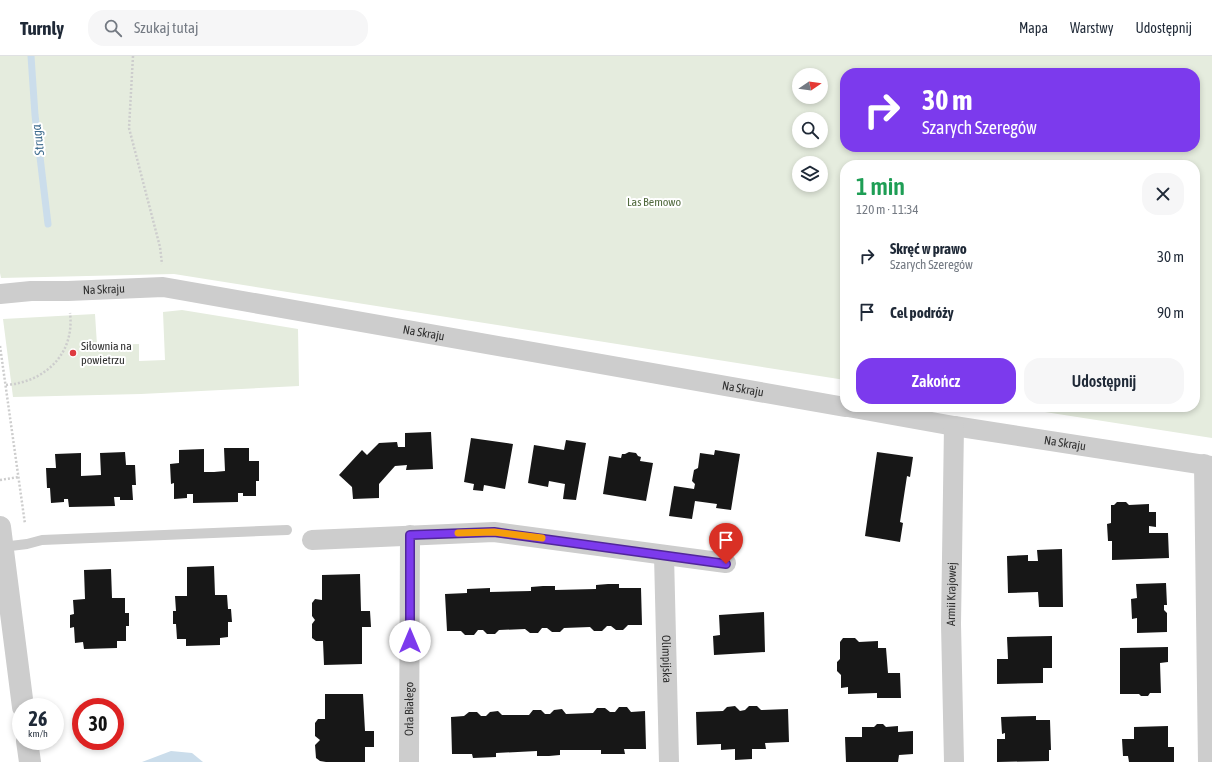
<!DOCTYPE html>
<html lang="pl">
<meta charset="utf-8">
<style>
:root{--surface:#fff;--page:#f6f6f7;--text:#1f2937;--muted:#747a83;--line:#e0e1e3;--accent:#7c3aed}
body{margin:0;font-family:"Asap Condensed",sans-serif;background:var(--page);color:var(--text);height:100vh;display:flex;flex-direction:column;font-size:15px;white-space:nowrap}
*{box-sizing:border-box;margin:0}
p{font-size:13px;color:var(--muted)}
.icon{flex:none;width:22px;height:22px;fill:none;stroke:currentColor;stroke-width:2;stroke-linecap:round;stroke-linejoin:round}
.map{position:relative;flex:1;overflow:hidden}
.drawer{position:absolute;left:840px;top:104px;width:360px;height:252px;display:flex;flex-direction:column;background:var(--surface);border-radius:16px;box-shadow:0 2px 6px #0003}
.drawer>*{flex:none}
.hud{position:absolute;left:840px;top:12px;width:360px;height:84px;border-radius:16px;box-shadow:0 2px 6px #0003;background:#7c3aed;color:#fff;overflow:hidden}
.needle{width:26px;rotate:77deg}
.tools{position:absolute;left:792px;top:12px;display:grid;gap:8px}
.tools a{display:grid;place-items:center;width:36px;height:36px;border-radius:50%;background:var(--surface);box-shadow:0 2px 6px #0003;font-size:20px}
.speed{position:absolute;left:12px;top:642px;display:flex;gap:8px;font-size:20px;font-weight:700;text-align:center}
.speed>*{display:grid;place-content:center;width:52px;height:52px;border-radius:50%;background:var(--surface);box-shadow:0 2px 6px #0003;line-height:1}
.speed small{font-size:10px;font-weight:400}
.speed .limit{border:6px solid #d22;background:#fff;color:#111}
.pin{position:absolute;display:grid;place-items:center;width:34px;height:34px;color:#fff;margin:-41px -17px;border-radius:50% 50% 50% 0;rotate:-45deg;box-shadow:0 0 4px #0007}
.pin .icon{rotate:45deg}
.me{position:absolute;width:44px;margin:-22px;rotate:0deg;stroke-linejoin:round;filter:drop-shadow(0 0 3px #0008)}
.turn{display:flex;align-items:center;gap:14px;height:84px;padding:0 16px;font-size:18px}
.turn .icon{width:52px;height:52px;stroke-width:2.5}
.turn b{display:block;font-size:28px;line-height:34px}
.round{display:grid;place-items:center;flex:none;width:42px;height:42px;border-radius:16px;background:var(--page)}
.summary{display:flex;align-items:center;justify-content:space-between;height:68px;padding:0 16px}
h1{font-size:24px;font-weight:600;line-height:30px;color:#1e9e55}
.action{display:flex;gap:8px;margin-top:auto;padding:8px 16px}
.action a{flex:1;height:46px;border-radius:16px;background:var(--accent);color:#fff;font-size:16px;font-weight:600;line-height:46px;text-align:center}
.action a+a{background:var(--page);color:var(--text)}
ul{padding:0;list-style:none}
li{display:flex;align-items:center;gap:12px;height:56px;padding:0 16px}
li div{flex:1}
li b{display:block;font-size:15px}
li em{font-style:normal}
header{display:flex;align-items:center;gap:24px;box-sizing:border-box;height:56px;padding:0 20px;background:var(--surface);border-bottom:1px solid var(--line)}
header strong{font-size:19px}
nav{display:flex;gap:22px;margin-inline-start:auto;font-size:14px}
.search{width:280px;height:36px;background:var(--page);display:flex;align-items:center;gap:10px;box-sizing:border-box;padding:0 14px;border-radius:16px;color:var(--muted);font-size:15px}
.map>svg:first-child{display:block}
.green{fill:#e5ecde;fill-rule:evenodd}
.water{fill:#cbddeb}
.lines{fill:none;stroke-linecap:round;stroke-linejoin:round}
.stream{stroke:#cbddeb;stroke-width:7}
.building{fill:#171717}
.path{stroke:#cdcdcd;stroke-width:2.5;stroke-dasharray:2 2;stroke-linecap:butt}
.service{stroke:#cdcdcd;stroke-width:10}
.minor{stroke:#cdcdcd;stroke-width:20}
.tertiary{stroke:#cdcdcd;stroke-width:22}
.route-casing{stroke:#51269a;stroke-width:10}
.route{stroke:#7c3aed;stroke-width:7}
.slow{stroke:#f59e0b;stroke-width:7}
.poi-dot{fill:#de3a3f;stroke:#fff;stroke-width:1.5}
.labels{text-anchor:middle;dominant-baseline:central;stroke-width:4;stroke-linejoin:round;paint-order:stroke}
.park-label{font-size:12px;fill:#516a3e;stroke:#fff}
.street-label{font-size:12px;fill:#303030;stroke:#fff}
.poi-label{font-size:12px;fill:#303030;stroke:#fff;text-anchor:start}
.water-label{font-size:13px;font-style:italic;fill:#406d8f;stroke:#fff}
</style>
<header>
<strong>Turnly</strong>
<div class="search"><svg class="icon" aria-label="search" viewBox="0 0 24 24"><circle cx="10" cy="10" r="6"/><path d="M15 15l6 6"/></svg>Szukaj tutaj</div>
<nav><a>Mapa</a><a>Warstwy</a><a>Udostępnij</a></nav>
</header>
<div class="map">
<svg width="1212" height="706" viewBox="0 0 1212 706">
<rect width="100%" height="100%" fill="#fff"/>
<g class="green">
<path d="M 0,0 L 1212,0 L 1212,382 L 1013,351 L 1195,351 L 1195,109 L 845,109 L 845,324 L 174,218 L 1,222 L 0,217 ZM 845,17 L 1195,17 L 1195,91 L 845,91 ZM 799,19 L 821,19 L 821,41 L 799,41 ZM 799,63 L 821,63 L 821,85 L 799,85 ZM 799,107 L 821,107 L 821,129 L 799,129 Z"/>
<polygon points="182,254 298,273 299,330 141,338 13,341 3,263 95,258 97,289 139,288 139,305 165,304 163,256"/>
</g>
<polygon class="water" points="171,695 192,697 203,706 142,706"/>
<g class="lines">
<polyline class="stream" points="31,0 35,59 48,168"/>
</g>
<g class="building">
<polygon points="431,376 433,413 406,414 407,409 395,410 379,428 379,442 353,443 352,431 339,419 362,394 367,399 379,387 397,386 398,391 405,391 405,377"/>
<polygon points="471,382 513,388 505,433 484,429 483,435 473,434 474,428 464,426"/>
<polygon points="566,384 586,387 576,444 563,443 565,428 549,425 548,431 528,427 534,389 564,394"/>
<polygon points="224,392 249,392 249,405 259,405 259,425 256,425 256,440 243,440 243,437 238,437 238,446 193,447 193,438 187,438 187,442 174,443 174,427 171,428 170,408 179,407 179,394 204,393 204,416 214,416 225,415"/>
<polygon points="715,394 740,398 731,454 716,452 717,448 695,445 692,463 669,460 674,430 694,433 695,428 692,425 694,414 698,412 700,397 714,399"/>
<polygon points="125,396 126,409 135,409 136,429 132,429 133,444 120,444 120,441 114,441 115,450 69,451 68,443 64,443 64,446 51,447 50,432 47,432 46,412 56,412 55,398 81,397 81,420 101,419 100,397"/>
<polygon points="629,396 636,397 638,400 641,401 640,405 653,407 646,445 603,438 609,400 621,402 622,398 625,398"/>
<polygon points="877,396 913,401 910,421 907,420 900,466 903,467 900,486 865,480"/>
<polygon points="1117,446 1126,446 1129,449 1149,448 1149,456 1156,456 1156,471 1149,470 1149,477 1168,477 1169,502 1112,504 1112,485 1108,485 1107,468 1111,467 1111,449 1114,449"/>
<polygon points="1062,493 1063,551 1039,551 1038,536 1008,537 1007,500 1028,499 1028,505 1038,505 1037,494"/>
<polygon points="214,510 215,539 227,539 228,553 231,553 232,566 228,566 228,581 220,582 220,589 186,590 186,583 177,583 176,568 173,568 173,555 176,555 175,540 187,540 187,511"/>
<polygon points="111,513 112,542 125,542 125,557 129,557 129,570 126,570 126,585 117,585 117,592 84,593 83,586 75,587 74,571 70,572 70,559 74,558 73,544 85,543 84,514"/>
<polygon points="360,518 361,555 370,555 371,571 362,571 362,608 324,609 323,585 316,585 312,582 312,568 315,564 312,560 312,547 315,543 322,544 322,519"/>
<polygon points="1166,527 1167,549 1164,549 1164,554 1167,557 1167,576 1137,577 1137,562 1132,563 1131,543 1137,542 1136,528"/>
<polygon points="608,528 619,528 619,532 641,532 642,569 628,569 623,574 616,574 611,570 607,570 602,575 594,575 590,571 564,572 560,576 552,576 547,572 542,572 538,577 530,577 525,573 499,574 495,578 487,578 483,574 478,574 474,579 465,579 461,575 447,575 445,538 467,537 467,533 490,532 490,536 531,535 531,531 543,530 555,530 555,534 596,533 596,529"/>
<polygon points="764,556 765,596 714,599 713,580 720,579 719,559"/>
<polygon points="1052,580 1052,612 1043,612 1043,627 997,628 997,603 1008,603 1007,581"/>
<polygon points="843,582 855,582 859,586 878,585 878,592 886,592 888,617 900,617 901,642 877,642 877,637 848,638 848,631 841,632 841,619 837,615 837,606 840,603 840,586"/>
<polygon points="1168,591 1168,606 1160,607 1161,637 1150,637 1148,640 1141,640 1139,638 1120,638 1120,592"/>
<polygon points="325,638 363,638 365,675 374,675 374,691 365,691 365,706 326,706 320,705 316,702 315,689 320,684 315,680 315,667 318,663 325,663"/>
<polygon points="735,650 740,655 745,654 749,650 757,650 761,654 788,653 789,686 765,687 766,693 752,693 752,703 735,704 735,693 721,694 721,688 697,689 696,656 723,655 727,651"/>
<polygon points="619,651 627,651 631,656 645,655 646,693 624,693 625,698 601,698 601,694 560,694 560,699 549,700 537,700 537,695 496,697 496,701 473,702 472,698 452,698 451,661 464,660 469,656 477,656 481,660 486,660 490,656 498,655 502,659 529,659 533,654 541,654 545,658 550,658 554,654 562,653 566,658 593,657 597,652 605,652 610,656 615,656"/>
<polygon points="1036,660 1036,664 1050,664 1051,694 1049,694 1049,705 997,706 997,683 1005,683 1005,677 1002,678 1001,661"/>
<polygon points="877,668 883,668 886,671 898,670 898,676 913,675 913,698 899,699 898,706 846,706 845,681 862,681 862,671 874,671"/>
<polygon points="1168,670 1168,691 1174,691 1174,706 1129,706 1128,700 1123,700 1122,683 1134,683 1134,671"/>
</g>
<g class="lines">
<g class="path">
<polyline points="133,0 129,72 160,191 162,208"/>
<polyline points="0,290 25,468"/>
<path d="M 6,329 C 45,326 75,298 70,257"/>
<polyline points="0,424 19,421"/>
</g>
<polyline class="service" points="2,491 27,488 42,484 287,474"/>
<g class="minor">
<path id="s1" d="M 0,238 L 31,235 L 68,235 L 163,231 L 845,351"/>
<path id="s2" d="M 848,351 L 954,370 L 1212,410"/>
<polyline points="1204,408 1208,706"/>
<polyline points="312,484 494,476 726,507"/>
<path id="s3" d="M 664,499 L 669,706"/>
<path id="s4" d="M 409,706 L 410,479"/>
<path id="s5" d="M 954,706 L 951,568 L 954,370"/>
</g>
<g class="tertiary">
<polyline points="0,471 23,651"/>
<polyline points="27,685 30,706"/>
</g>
</g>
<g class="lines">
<defs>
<polyline id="route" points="410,585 410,479 494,476 726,508"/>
</defs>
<use href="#route" class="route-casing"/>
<use href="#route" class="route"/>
<polyline class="slow" points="458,477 494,476 542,482"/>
</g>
<circle class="poi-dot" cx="73" cy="297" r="4"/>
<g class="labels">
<g class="park-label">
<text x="654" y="146">Las Bemowo</text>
</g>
<g class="street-label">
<text stroke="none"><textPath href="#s1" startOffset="104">Na Skraju</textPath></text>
<text stroke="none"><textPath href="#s1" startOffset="428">Na Skraju</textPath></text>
<text stroke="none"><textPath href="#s1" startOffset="752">Na Skraju</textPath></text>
<text stroke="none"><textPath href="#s2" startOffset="220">Na Skraju</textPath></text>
<text stroke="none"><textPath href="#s5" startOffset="168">Armii Krajowej</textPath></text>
<text stroke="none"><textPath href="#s3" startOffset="104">Olimpijska</textPath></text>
<text stroke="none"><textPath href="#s4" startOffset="53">Orła Białego</textPath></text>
</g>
<g class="poi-label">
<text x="81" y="290">Siłownia na<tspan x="81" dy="14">powietrzu</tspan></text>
</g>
<g class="water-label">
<text transform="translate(38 84) rotate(-97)">Struga</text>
</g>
</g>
</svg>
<div class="tools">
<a><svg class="needle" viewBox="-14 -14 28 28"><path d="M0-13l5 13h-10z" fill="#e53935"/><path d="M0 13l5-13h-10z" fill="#747a83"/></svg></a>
<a><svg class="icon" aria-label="search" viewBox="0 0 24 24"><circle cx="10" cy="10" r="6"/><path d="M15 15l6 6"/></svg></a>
<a><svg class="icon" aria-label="layers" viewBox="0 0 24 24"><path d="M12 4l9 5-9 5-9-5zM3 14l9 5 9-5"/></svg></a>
</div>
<div class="speed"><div>26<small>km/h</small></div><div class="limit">30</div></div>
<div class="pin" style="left:726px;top:508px;background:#d93025"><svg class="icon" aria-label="arrive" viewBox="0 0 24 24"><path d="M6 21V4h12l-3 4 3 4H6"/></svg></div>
<svg class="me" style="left:410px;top:585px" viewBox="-20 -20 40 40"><circle r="19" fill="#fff"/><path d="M0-13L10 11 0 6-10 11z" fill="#7c3aed"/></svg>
<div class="hud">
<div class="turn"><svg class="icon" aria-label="right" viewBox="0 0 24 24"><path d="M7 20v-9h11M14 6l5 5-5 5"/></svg><div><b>30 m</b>Szarych Szeregów</div></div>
</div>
<section class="drawer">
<div class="summary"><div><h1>1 min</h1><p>120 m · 11:34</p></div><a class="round"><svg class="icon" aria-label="close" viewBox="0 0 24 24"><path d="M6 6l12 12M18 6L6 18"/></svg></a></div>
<ul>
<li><svg class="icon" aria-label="right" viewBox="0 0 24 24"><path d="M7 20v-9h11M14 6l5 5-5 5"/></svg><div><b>Skręć w prawo</b><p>Szarych Szeregów</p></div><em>30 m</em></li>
<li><svg class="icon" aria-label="arrive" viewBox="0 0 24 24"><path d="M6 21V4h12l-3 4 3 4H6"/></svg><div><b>Cel podróży</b></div><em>90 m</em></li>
</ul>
<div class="action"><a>Zakończ</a><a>Udostępnij</a></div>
</section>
</div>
